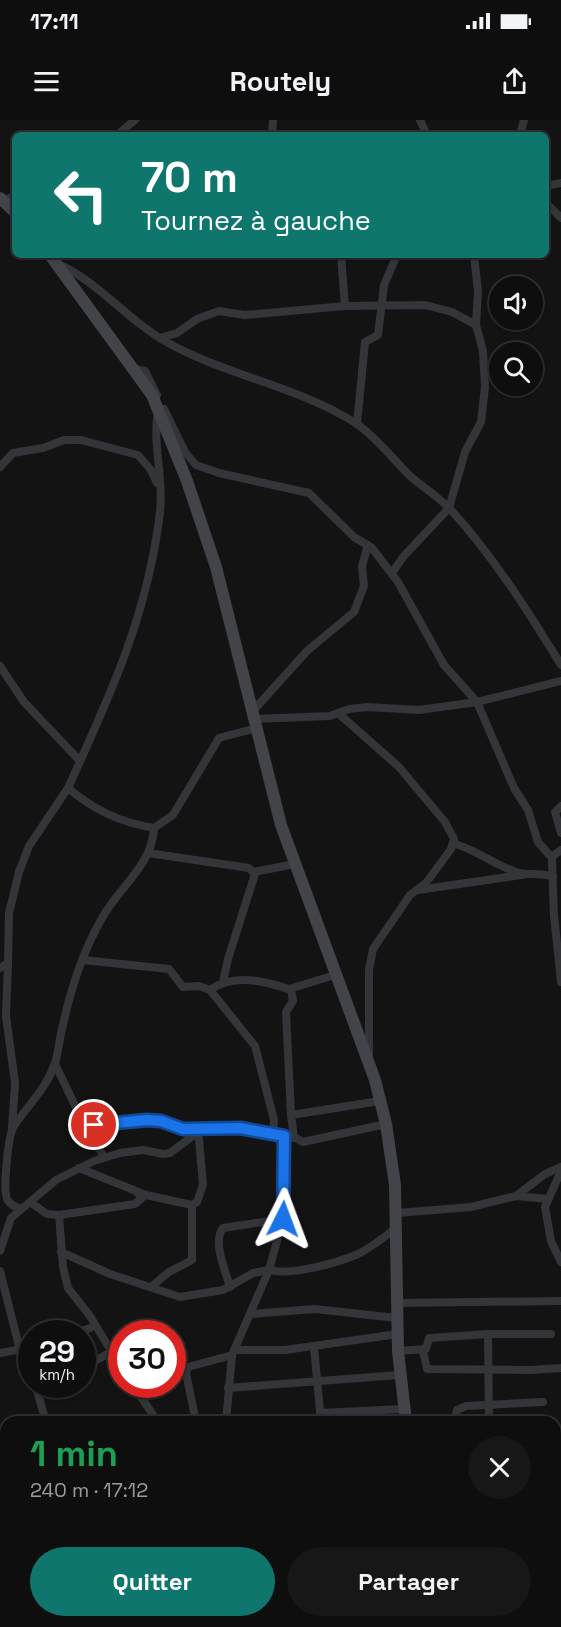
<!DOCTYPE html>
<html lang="fr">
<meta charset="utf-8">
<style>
:root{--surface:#0e0e0f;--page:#171718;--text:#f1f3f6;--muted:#9b9c9e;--line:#2e2e2f;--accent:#0f766e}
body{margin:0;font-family:"Space Grotesk",sans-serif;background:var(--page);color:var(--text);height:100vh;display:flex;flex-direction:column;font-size:22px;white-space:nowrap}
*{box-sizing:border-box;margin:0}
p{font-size:20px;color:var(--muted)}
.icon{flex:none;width:33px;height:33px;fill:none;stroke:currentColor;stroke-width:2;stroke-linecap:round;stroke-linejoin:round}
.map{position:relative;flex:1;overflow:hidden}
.side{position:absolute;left:0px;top:1296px;width:561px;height:212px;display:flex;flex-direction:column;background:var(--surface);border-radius:18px 18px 0 0;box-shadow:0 2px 4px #0004,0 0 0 2px var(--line)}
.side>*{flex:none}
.top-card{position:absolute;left:12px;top:12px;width:537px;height:126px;border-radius:9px;box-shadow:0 2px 4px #0004,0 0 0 2px var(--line);background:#0f766e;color:#fff;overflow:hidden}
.fabs{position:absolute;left:489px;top:156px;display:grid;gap:12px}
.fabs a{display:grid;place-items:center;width:54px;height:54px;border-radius:50%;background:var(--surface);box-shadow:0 2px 4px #0004,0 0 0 2px var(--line);font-size:30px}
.speed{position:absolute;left:18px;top:1200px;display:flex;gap:12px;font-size:30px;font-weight:700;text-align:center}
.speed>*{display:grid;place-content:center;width:78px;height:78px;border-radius:50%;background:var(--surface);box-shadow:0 2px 4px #0004,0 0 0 2px var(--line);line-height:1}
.speed small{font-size:15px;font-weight:400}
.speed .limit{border:9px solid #d22;background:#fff;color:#111}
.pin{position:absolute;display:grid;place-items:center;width:51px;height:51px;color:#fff;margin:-26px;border:3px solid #fff;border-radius:50%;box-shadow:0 2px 6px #0007}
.me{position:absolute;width:66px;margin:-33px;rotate:3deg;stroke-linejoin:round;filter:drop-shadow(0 0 4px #0008)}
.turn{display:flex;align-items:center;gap:21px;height:126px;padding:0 30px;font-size:27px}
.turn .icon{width:78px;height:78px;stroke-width:2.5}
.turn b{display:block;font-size:42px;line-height:51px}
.round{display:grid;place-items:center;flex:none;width:63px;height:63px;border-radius:32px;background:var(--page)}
.head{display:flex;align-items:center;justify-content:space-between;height:102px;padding:0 30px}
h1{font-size:36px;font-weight:600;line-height:45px;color:#1e9e55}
.button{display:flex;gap:12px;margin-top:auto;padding:12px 30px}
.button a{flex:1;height:69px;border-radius:36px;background:var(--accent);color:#fff;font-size:24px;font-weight:600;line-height:69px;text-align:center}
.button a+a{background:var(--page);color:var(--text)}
.status{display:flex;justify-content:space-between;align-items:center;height:42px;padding:0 30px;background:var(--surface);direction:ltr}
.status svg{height:16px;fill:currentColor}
header{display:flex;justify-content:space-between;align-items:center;height:78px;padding:0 30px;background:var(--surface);font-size:27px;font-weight:600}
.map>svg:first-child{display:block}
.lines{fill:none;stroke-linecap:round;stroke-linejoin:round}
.street{stroke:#343539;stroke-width:8}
.secondary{stroke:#434449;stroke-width:12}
.route-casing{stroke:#114b97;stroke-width:15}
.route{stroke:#1a73e8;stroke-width:10}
</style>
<div class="status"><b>17:11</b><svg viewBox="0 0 49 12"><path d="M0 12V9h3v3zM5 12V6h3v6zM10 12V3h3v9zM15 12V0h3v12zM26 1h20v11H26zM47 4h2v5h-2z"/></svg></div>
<header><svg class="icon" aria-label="menu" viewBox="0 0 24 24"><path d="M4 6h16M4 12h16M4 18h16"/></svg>Routely<svg class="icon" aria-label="share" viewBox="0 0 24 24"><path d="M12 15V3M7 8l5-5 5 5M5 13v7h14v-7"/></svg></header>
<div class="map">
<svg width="561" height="1507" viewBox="0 0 561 1507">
<rect width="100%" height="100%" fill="#131314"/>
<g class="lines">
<g class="street">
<polyline points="420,0 427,15"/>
<polyline points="117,15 135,0"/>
<polyline points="272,15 273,0"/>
<polyline points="520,15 524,0"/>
<polyline points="546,66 561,63"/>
<polyline points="4,81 15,75"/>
<polyline points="546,83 561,98"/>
<path d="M 56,143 C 100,162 127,201 170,224 C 229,256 300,267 357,304 C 377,318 392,338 409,355 C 422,367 438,376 451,390 C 493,436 528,491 561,545"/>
<polyline points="345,186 425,185 452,192 476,205"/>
<polyline points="160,218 177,213 197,199 219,191 245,195 345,186 341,135"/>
<polyline points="134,248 145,251 157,275"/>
<polyline points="164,289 185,332 196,345 219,353 309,373 354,417 372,428 398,462 444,545 477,582 561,561"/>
<polyline points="357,304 365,222 378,215 384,165 397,135"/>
<polyline points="0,347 13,333 43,328 64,320 81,320 138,335 151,350 157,363"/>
<polyline points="392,453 403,437 449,388 465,332 481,302 485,267 483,231 476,205 478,171 474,135"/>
<polyline points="0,546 24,582 80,641"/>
<polyline points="252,592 307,531 354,492 364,466 362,446 368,425"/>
<polyline points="338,593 399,647 445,702 454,719 451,729 426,763 410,775 373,829 369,850 369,934"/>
<polyline points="253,599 330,596 349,589 367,587 419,590 477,582 514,668 528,690 538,722 552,738"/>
<polyline points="561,686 555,692 561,713"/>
<polyline points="154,708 173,695 219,618 256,608"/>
<path d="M 455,724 C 477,730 494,745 516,752 C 528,756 540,752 553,757"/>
<polyline points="561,730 553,736 552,741 554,795 561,862"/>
<polyline points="148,733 249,748 255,754 228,839 223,862"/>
<polyline points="253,752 295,744"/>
<polyline points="418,770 528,754"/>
<polyline points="83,840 169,849 183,867 199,866 210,870 255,926 274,1000 273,1013"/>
<polyline points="8,843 9,793 19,752 29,726 68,668"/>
<polyline points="0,848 8,843 6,896 15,963 12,1008"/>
<polyline points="289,869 335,855"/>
<path d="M 210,870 C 234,853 266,861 291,870 L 293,881 L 286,892 L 291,995"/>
<polyline points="55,944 81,998 94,1005 147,1000 161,1001 183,1009 240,1008 277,1014"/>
<polyline points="83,1001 104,1037"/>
<polyline points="294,1018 291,995 380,981"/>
<polyline points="79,1048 146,1075 192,1085 197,1082 203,1065 198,1008"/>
<polyline points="561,1051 545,1087 551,1121 561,1142"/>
<polyline points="516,1076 545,1054 561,1047"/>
<polyline points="30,1082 47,1094 59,1095 135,1084 142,1078 137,1072"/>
<path d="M 21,1089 C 15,1087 10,1085 7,1079 C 3,1069 8,1015 14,1006 C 28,985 45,970 54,946 C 59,933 59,918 63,905 C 71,868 83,831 102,798 C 119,767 152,746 154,708 C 119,702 94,690 68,668 C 110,576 148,494 160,392 C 164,358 152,325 158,291"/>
<polyline points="397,1093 471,1087 516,1076 548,1079"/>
<polyline points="59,1095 63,1147 68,1168 90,1196 122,1249"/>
<polyline points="0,1131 11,1098 56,1060 94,1041 120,1033 143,1030 163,1034 170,1033 198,1012"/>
<polyline points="61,1132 110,1154 180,1177 223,1170 253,1153 269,1150 283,1099 284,1016 292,1016 303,1022 386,1004"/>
<polyline points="0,1151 20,1230"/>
<polyline points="151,1167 169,1152 192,1140 192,1085"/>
<path d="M 230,1167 C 226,1152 212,1122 223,1108 L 283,1099"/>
<polyline points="397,1183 561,1181"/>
<polyline points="250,1194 315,1189 397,1198"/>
<polyline points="73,1214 96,1206"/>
<polyline points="488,1214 489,1302"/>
<polyline points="314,1227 321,1302"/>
<polyline points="29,1228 32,1242"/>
<polyline points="234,1230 285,1230 398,1214"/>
<polyline points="398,1231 426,1229 429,1218 488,1214 551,1214"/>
<polyline points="423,1231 427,1249 531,1250 561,1248"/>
<polyline points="0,1233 32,1227"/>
<polyline points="82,1248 111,1232"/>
<polyline points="35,1264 46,1302"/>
<polyline points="132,1264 158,1302"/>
<polyline points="36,1267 45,1264"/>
<polyline points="228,1268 399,1255"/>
<polyline points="320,1293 404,1289"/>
<polyline points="196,1302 186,1253 188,1247 232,1235"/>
<polyline points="206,1302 225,1300"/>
<path d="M 226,1302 L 232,1235 L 269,1150 C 290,1156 337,1143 358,1134 C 372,1127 385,1117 397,1107"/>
<polyline points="454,1302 457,1290 466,1286 543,1282"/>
<polyline points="555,1353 561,1352"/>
<polyline points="555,1388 561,1388"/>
<polyline points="0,1410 6,1409"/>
<polyline points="555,1459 561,1459"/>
<polyline points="127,1502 127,1507"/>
<polyline points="155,1502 183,1504 196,1502"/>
<polyline points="249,1502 249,1507"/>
<polyline points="22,1507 23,1502"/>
<polyline points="53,1507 68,1502"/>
<polyline points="277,1507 302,1504 371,1507"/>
<polyline points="498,1507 499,1502"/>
</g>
<g class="secondary">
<polyline points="0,78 15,92"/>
<polyline points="50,135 152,275 187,361 216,447 281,705 375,960 386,1004 395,1065 398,1231 406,1302"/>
<polyline points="421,1507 421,1502"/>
</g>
</g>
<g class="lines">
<defs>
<polyline id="route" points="94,1005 147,1000 161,1001 183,1009 240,1008 284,1016 283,1099"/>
</defs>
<use href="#route" class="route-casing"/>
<use href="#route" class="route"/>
</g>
</svg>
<div class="fabs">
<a><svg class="icon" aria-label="sound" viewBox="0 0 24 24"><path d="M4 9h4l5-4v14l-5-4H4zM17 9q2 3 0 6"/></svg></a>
<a><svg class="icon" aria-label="search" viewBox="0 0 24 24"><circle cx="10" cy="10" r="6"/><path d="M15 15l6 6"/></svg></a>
</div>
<div class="speed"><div>29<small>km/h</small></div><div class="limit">30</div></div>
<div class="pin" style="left:94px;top:1005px;background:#d93025"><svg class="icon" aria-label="arrive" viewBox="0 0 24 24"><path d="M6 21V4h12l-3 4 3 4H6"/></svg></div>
<svg class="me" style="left:283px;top:1099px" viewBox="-20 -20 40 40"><path d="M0-17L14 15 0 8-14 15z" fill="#1a73e8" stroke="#fff" stroke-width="4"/></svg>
<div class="top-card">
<div class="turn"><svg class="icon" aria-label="left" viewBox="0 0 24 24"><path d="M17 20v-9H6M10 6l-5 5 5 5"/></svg><div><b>70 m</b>Tournez à gauche</div></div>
</div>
<section class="side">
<div class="head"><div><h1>1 min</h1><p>240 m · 17:12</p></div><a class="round"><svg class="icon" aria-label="close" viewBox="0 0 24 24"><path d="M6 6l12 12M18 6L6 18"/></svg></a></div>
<div class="button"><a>Quitter</a><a>Partager</a></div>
</section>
</div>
